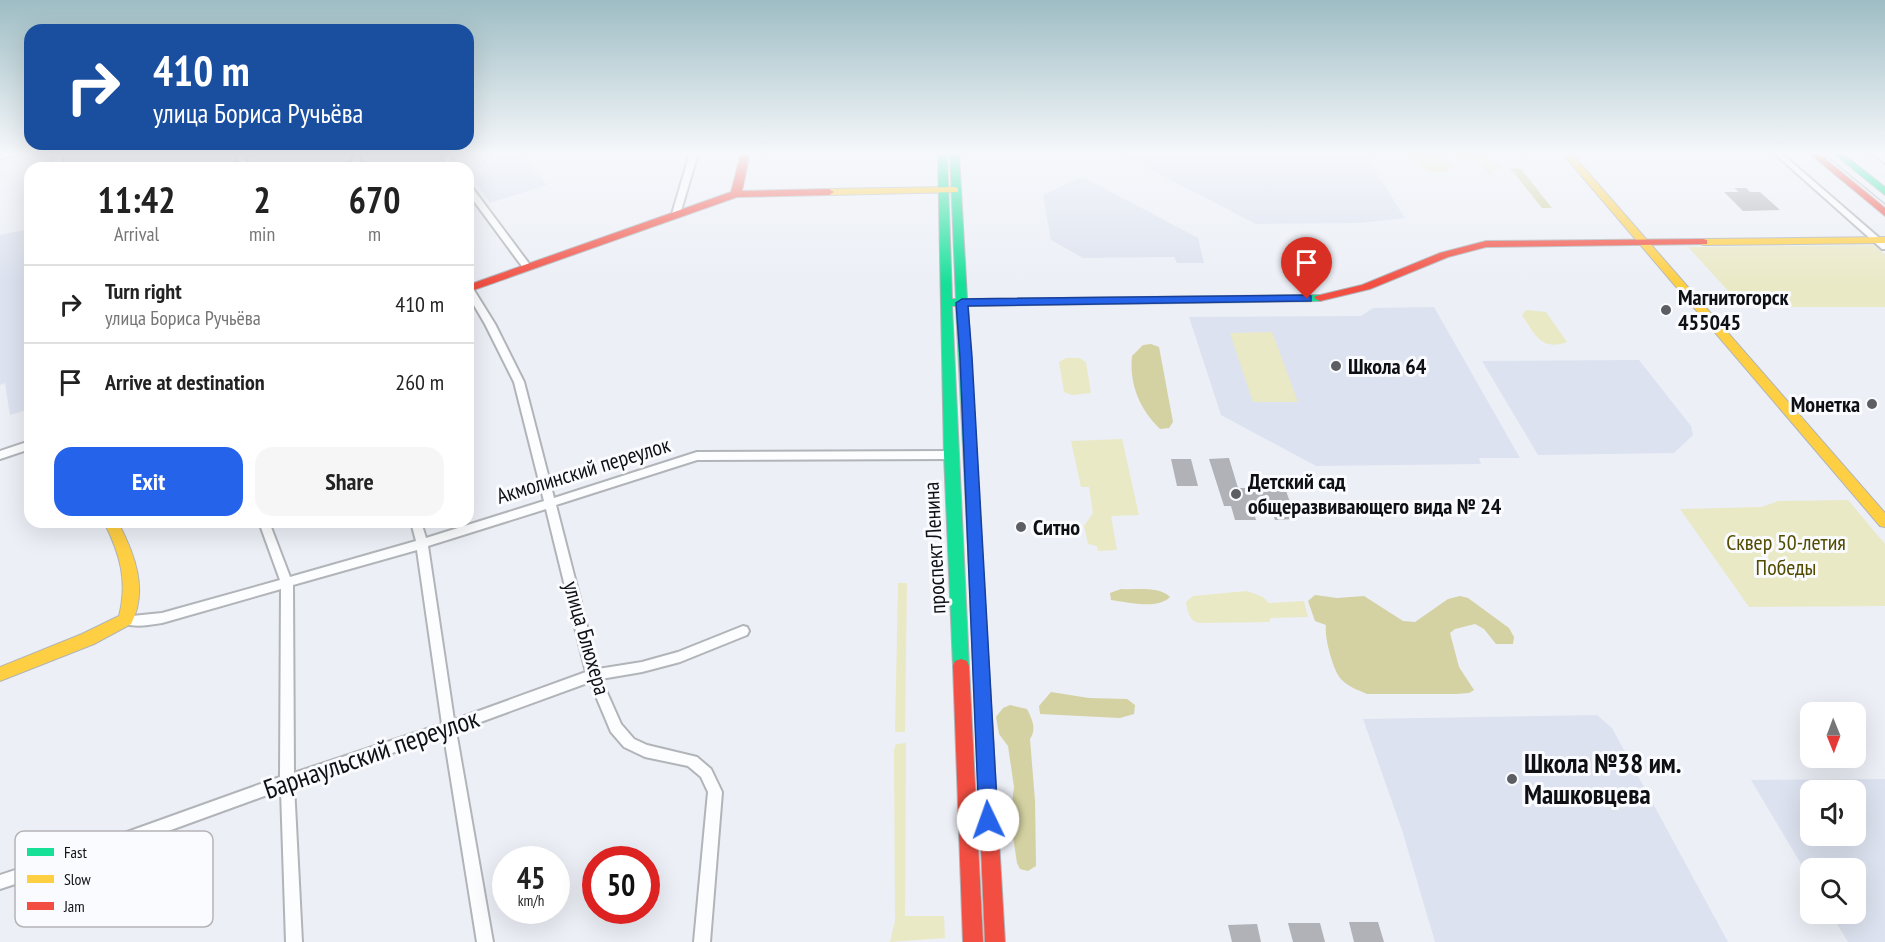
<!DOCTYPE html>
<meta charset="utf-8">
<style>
:root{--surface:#fff;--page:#f6f6f6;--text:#222;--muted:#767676;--line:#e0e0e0;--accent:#2563eb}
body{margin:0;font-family:"PT Sans Narrow",sans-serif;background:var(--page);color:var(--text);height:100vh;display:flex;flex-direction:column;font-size:22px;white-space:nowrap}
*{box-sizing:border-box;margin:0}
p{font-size:20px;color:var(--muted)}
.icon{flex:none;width:33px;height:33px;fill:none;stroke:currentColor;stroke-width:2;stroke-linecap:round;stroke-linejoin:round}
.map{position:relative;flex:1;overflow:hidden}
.drawer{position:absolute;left:24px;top:162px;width:450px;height:366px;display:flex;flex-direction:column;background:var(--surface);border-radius:18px;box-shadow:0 6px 24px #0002}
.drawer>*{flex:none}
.top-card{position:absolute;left:24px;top:24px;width:450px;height:126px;border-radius:18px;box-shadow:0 6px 24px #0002;background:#1a4fa0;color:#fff;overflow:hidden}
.needle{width:39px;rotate:179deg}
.fabs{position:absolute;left:1800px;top:702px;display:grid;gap:12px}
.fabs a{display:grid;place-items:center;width:66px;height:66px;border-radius:12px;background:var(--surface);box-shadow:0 6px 24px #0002;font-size:30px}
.speed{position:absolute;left:492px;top:846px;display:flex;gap:12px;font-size:30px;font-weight:700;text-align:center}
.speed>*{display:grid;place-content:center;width:78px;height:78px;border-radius:50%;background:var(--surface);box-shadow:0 6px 24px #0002;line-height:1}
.speed small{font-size:15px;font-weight:400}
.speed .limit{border:9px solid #d22;background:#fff;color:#111}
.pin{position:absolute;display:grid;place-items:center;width:51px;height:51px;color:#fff;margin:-62px -26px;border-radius:50% 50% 50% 0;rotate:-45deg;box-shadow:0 0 6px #0007}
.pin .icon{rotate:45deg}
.me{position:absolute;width:66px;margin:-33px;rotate:357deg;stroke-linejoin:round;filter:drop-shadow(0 0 4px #0008)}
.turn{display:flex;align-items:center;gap:21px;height:126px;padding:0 30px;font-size:27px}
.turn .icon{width:78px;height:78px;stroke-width:2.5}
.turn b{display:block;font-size:42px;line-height:51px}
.eta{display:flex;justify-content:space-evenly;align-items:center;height:102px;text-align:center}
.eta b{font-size:36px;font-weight:700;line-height:42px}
.action{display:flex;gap:12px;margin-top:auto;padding:12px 30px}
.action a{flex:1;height:69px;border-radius:18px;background:var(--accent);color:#fff;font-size:24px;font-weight:700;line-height:69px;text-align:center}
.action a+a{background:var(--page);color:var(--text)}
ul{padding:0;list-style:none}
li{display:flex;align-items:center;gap:18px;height:78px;padding:0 30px;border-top:2px solid var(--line)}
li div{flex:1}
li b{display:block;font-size:22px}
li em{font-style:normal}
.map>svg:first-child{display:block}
.built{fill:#dce2ef;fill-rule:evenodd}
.green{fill:#eae9c6}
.forest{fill:#d4d1a2}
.building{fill:#b0b2b7}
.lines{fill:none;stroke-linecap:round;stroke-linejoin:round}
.street-casing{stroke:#b1b4b8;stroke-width:4}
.fast-casing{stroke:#b1b4b8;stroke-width:2}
.slow-casing{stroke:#b1b4b8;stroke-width:2}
.jam-casing{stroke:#b1b4b8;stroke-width:2}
.street{fill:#fcfdfe;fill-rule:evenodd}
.fast{fill:#16e098;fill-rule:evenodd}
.slow{fill:#ffcf43;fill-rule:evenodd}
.jam{fill:#f24e42;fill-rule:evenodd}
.tram{stroke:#b3b4b5;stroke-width:1.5}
.route{fill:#2563eb;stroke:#184099;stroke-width:1.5}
.poi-dot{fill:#5c5e63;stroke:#fafbfe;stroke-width:2}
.labels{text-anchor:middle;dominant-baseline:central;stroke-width:6;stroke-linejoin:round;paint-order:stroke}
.poi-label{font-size:22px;font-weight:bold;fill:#0f1014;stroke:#fafbfe;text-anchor:start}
.street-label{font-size:22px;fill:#0f1014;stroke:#fafbfe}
.park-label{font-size:22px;fill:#514b00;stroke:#fafbfe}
.near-street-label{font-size:27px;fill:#0f1014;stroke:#fafbfe}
.near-poi-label{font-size:27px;font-weight:bold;fill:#0f1014;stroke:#fafbfe;text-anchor:start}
.key{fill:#fafbfe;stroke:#b4b4b8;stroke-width:1.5}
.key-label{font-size:16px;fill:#0f1014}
</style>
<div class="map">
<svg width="1885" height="942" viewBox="0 0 1885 942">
<rect width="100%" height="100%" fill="#eceff6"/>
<g class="built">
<polygon points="460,153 519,153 547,185 490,203 468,171 468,168 457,156"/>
<polygon points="1118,153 1364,153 1405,218 1359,223 1256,224"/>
<polygon points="1079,178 1085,178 1198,238 1204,263 1177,263 1174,257 1083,258 1051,240 1043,195"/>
<polygon points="30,229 30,409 10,415 5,383 0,385 0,235"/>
<polygon points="1434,307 1520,458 1479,458 1481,464 1316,466 1221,415 1189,317 1361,316 1373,308"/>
<polygon points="1639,360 1691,426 1693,435 1674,453 1538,455 1482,361"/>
<polygon points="1597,715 1612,728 1728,942 1435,942 1402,830 1363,719"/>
<path d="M 1885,779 L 1885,942 L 1848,942 L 1831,914 L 1856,914 L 1856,868 L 1810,868 L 1810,879 L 1751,780 ZM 1856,790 L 1856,836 L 1810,836 L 1810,790 Z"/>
</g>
<g class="green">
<path d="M 1408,153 L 1442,153 L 1451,167 L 1448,171 C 1428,176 1419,168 1408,153 Z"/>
<polygon points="1455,153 1482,153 1491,164 1498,164 1498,167 1489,175 1478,160 1461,160"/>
<polygon points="1874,245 1885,255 1885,307 1743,307 1688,247"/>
<path d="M 1526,310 L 1546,312 L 1567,342 C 1541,352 1534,333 1522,315 Z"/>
<polygon points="1272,332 1298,402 1253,402 1230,333"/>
<polygon points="1066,358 1079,358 1086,362 1091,393 1072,395 1064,392 1059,362"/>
<polygon points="1122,439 1139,515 1111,516 1117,550 1098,551 1097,546 1088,544 1084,526 1093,513 1089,487 1081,487 1071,441"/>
<polygon points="1848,500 1885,544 1885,606 1749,607 1680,509 1762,507 1778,501"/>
<polygon points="898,583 907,583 905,732 895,732"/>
<path d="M 1247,591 L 1263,597 L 1269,603 L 1304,601 L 1308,617 L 1271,618 L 1269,622 L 1199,623 C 1189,621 1188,612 1186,602 L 1193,596 Z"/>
<polygon points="906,743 905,916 944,916 945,938 890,942 895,921 894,750 896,744"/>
</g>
<g class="forest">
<polygon points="1510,168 1521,169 1552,208 1542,208"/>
<path d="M 1151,344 L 1159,347 L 1173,422 L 1169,428 L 1160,429 C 1140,410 1129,384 1132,356 L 1143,345 Z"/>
<path d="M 1121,589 C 1136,590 1159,586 1170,597 C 1157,610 1127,602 1111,600 L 1110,593 Z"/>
<path d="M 1315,595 L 1337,598 L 1364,596 L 1403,621 L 1415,622 L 1448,599 L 1460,596 L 1468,598 L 1509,628 L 1514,637 L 1513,644 L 1496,644 L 1484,629 L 1475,624 L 1455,629 L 1450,633 L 1459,667 L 1474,690 L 1469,693 L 1455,694 L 1367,694 C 1358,690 1349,687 1342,680 C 1333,672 1324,636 1326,625 L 1315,621 L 1308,601 Z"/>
<polygon points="1051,692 1089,698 1127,699 1135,705 1134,714 1120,718 1040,714 1039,706"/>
<path d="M 1010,705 L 1027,709 C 1032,719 1037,729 1030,739 L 1035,801 L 1036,866 L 1028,871 L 1020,869 L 1017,863 L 1010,817 L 1014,787 L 1008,746 L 999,734 L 996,717 L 1003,708 Z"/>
</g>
<g class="building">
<polygon points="1734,188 1746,188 1750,192 1760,192 1780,210 1743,211 1724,192 1739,192"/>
<polygon points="1229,458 1238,488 1285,488 1296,519 1275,520 1270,505 1252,506 1256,520 1235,520 1231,506 1224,506 1209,459"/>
<polygon points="1171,459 1191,459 1198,486 1177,486"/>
<polygon points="1349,922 1378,922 1384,942 1354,942"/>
<polygon points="1288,923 1320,923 1325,942 1293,942"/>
<polygon points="1257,924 1261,942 1232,942 1228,925"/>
</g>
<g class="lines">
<defs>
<g id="street">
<polygon points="9,153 20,153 0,159 0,155"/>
<rect x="54" y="153" width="8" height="15"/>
<polygon points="237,153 250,153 250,155 244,156 249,168 241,168 236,155"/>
<polygon points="354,153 361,153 358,168 350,168"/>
<polygon points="445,153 451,153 451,158 457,168 449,168 443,158"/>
<polygon points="690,153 698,153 680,214 676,216 673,216 672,214"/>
<polygon points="1774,153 1781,153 1885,243 1885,249 1882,249"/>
<polygon points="1872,153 1879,153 1885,157 1885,163"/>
<polygon points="468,186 471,186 530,265 530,269 524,269 468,193"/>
<path d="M 468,287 L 472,287 L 495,324 L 524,382 L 554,498 L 697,452 L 951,451 L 956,455 L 951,459 L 697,460 L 556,505 L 598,669 L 642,662 L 678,652 L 743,626 L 747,627 L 749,631 L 747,635 L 680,662 L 642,672 L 601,679 L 621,724 L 634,739 L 647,745 L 697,757 L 711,769 L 722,792 L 710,942 L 694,942 L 708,792 L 701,777 L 688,766 L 645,757 L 624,747 L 611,732 L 590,682 L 456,731 L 493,942 L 477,942 L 444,736 L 294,785 L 302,942 L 286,942 L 281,790 L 91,859 L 0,889 L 0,875 L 91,845 L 280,777 L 281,589 L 162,623 C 148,625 135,628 122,623 L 120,620 L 122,617 L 162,613 L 280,580 L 259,522 L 269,522 L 290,577 L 416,541 L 411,522 L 421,522 L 426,538 L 544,501 L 514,382 L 485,324 L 468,295 ZM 546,509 L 586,672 L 454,720 L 428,546 ZM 417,550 L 442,724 L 294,773 L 293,585 Z"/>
<polygon points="30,441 30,449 0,459 0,451"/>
</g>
<g id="fast">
<polygon points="938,153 947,153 952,299 956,299 950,153 959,153 967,299 1320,295 1326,298 1320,301 968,306 983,567 981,571 976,573 971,571 969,567 956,306 952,306 969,666 967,671 961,673 955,671 953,666 944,455"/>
<polygon points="1833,153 1842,153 1885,187 1885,195"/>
</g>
<g id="slow">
<polygon points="1562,153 1571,153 1885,513 1885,527 1880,526"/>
<polygon points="954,187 958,188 958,192 829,195 824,192 829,189"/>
<polygon points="1885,237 1885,243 1703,245 1698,242 1703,239"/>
<path d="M 104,522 L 118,522 C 134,553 149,590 131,624 L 94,644 L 0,681 L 0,667 L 82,634 L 119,616 C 128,581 120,554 104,522 Z"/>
</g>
<g id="jam">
<polygon points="741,153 750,153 742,191 829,189 834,192 829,195 737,197 468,292 468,285 731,192"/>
<polygon points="1809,153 1818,153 1885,208 1885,216"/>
<polygon points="1703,239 1707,240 1707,244 1486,247 1448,257 1370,289 1320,301 1314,298 1316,296 1362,285 1440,253 1486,241"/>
<polygon points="976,561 981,563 983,567 1005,942 985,942 969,567 971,563"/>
<polygon points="961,659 967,661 969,666 983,942 963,942 953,666 955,661"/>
</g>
</defs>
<use href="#street" class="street-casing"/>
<use href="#fast" class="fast-casing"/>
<use href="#slow" class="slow-casing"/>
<use href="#jam" class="jam-casing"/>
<use href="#street" class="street"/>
<use href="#fast" class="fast"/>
<use href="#slow" class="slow"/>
<use href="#jam" class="jam"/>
<polyline class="tram" points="1823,153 1885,204"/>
</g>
<linearGradient id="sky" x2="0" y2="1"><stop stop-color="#9ebdc4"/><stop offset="0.54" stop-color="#f6f8fb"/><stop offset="1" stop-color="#f6f8fb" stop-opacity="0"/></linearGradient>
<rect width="1885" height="284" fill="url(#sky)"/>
<polygon class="route" points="1307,295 1311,296 1311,301 968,306 972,357 998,820 995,826 988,829 982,826 979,820 960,357 956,303 962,299"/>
<g class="poi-dot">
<circle cx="1666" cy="310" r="6"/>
<circle cx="1336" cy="366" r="6"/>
<circle cx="1872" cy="404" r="6"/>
<circle cx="1236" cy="494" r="6"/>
<circle cx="1021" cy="527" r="6"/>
<circle cx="1512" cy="779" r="6"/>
</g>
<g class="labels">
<g class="poi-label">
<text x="1678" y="297">Магнитогорск<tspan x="1678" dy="25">455045</tspan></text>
<text x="1348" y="366">Школа 64</text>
<text x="1860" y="404" text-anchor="end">Монетка</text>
<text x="1248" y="481">Детский сад<tspan x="1248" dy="25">общеразвивающего вида № 24</tspan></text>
<text x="1033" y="527">Ситно</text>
</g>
<g class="street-label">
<text transform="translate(583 470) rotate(-17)">Акмолинский переулок</text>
<text transform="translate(934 548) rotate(-93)">проспект Ленина</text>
<text transform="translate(587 638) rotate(74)">улица Блюхера</text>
</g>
<g class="park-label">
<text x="1786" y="542">Сквер 50-летия<tspan x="1786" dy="25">Победы</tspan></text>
</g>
<g class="near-street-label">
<text transform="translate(371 753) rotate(-19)">Барнаульский переулок</text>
</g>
<g class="near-poi-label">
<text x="1524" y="763">Школа №38 им.<tspan x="1524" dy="31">Машковцева</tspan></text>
</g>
</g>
<rect x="15" y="831" width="198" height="96" rx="9" class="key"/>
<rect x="27" y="848" width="27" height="8" fill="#16e098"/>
<rect x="27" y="875" width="27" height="8" fill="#ffcf43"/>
<rect x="27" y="902" width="27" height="8" fill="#f24e42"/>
<g class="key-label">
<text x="64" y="858">Fast</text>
<text x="64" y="885">Slow</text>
<text x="64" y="912">Jam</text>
</g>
</svg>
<div class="fabs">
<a><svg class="needle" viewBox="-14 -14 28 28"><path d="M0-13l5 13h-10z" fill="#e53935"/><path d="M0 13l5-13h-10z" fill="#767676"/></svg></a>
<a><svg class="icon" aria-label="sound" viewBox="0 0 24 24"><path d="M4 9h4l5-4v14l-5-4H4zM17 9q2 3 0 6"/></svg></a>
<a><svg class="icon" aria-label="search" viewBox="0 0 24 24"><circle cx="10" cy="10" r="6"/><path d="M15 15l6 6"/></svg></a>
</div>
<div class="speed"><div>45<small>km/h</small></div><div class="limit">50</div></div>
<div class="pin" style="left:1307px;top:299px;background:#d93025"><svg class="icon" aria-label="arrive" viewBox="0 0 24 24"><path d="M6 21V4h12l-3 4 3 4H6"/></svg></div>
<svg class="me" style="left:988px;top:820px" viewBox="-20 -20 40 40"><circle r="19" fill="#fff"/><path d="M0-13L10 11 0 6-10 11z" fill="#2563eb"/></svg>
<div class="top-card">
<div class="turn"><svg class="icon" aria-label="right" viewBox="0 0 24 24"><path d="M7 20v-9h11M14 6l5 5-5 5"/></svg><div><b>410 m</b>улица Бориса Ручьёва</div></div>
</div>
<section class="drawer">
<div class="eta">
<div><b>11:42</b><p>Arrival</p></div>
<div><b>2</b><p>min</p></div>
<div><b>670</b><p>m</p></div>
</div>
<ul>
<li><svg class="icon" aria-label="right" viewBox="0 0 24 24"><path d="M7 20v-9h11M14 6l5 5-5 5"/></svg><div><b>Turn right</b><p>улица Бориса Ручьёва</p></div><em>410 m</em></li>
<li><svg class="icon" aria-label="arrive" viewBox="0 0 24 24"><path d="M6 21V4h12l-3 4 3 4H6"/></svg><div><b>Arrive at destination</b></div><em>260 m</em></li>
</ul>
<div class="action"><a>Exit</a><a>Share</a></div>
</section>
</div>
